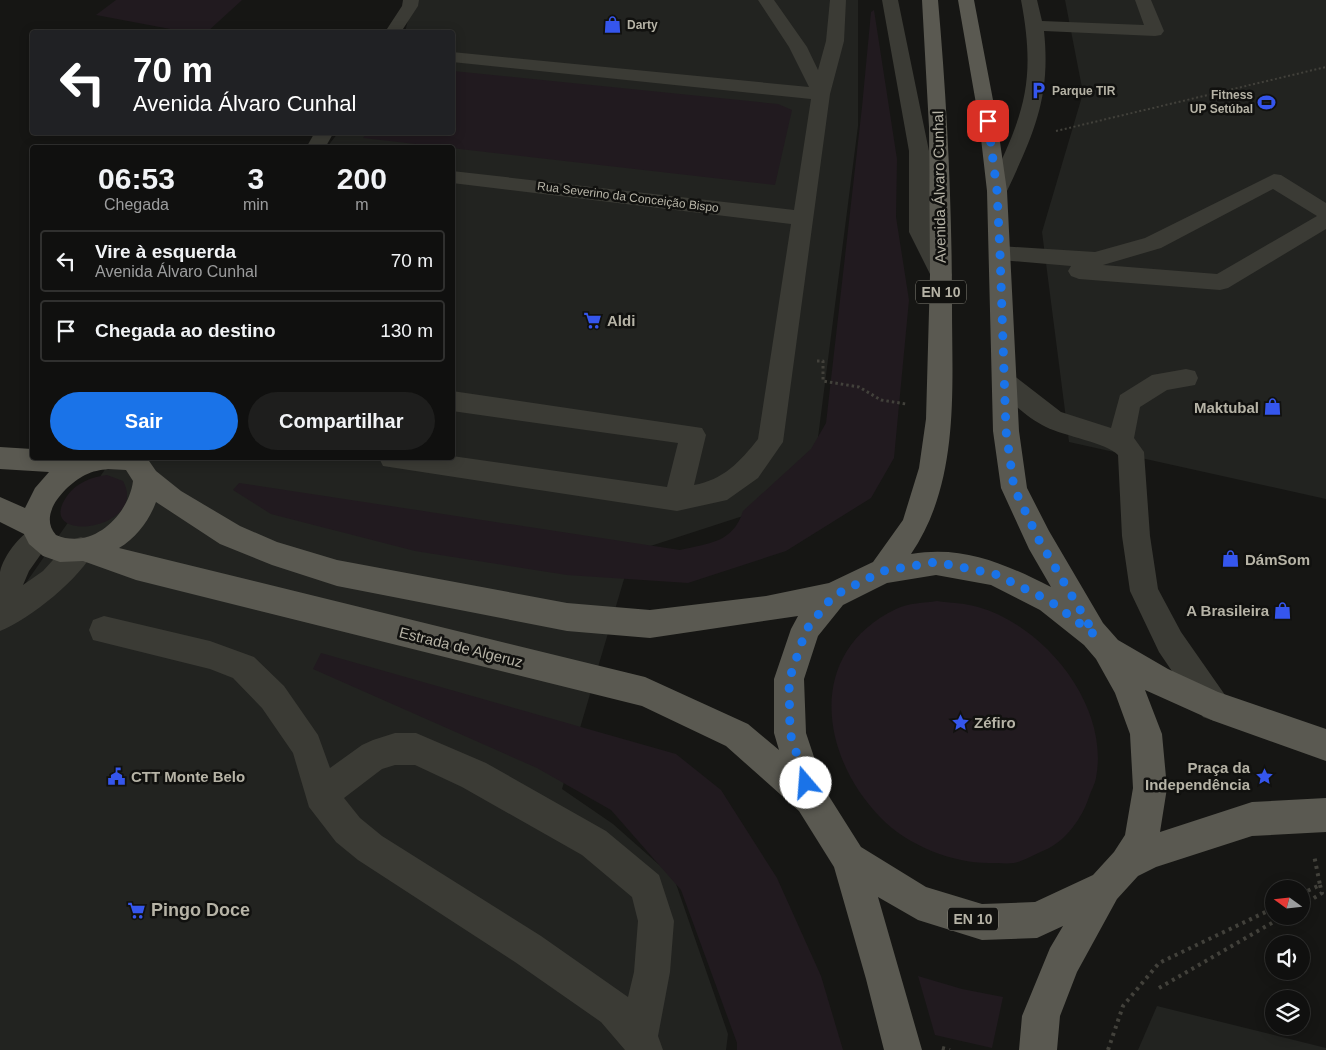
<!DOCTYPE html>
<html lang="pt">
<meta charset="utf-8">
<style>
:root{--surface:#10100f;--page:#1e1e1d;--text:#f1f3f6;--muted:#9c9d9e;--line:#30302f;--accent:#1a73e8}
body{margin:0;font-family:Helvetica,sans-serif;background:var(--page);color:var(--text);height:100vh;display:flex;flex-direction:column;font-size:19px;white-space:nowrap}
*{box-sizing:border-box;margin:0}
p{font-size:16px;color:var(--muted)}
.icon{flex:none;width:28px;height:28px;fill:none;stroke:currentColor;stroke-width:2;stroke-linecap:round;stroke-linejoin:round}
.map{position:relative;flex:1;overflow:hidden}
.panel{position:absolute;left:30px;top:145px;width:425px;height:315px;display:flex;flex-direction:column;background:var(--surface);border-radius:5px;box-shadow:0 2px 12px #0003,0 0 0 1px var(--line)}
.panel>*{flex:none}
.guide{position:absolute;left:30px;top:30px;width:425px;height:105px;border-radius:5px;box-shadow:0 2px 12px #0003,0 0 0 1px var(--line);background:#202124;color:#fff;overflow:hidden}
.needle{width:32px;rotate:285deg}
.controls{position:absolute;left:1265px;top:880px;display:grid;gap:10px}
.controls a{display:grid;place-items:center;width:45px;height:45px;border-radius:50%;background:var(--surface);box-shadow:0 2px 12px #0003,0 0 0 1px var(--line);font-size:25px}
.pin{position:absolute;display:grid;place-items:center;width:42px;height:42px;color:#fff;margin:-21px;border-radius:10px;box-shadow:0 2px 8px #0006}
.me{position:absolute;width:55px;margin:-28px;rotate:342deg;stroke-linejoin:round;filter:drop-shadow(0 0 4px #0008)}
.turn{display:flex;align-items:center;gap:18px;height:105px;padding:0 20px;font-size:22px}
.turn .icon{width:65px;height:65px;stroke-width:2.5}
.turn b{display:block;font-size:35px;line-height:42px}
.eta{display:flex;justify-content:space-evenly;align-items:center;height:85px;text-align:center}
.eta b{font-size:30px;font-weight:800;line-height:35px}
.cta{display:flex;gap:10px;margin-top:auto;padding:10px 20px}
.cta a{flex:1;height:58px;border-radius:30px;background:var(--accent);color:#fff;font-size:20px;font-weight:800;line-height:58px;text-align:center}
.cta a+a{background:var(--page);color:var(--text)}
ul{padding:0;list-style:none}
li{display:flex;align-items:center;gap:15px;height:62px;margin:0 10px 8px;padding:0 10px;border:2px solid var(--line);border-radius:5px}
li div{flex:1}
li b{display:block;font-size:19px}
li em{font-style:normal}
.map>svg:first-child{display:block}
.built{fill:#222320}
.green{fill:#211a1f}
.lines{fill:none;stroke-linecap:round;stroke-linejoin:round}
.path-far2{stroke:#42413b;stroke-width:2;stroke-dasharray:2 2.5;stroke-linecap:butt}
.path-far1{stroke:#42413b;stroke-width:3;stroke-dasharray:2.5 3;stroke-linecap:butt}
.path{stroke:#42413b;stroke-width:4;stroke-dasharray:3 4.5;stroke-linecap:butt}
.minor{fill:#3b3b35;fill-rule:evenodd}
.major{fill:#5a5951;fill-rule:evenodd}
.route{stroke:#1a73e8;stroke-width:9;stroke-dasharray:0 16.2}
.labels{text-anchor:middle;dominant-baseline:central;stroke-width:5;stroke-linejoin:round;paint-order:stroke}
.far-poi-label{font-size:12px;font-weight:bold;fill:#b6b3a6;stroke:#11110f;text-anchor:start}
.far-street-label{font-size:12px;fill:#b6b3a6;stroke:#11110f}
.shield{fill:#11110f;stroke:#848279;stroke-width:1}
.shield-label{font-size:14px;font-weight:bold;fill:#b6b3a6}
.street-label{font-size:15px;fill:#b6b3a6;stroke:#11110f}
.poi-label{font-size:15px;font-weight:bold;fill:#b6b3a6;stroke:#11110f;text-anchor:start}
.near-poi-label{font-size:18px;font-weight:bold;fill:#b6b3a6;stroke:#11110f;text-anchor:start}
</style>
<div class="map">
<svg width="1326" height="1050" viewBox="0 0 1326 1050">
<rect width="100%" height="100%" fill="#161614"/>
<g class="built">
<polygon points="413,0 858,0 858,126 816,453 743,516 632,552 562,789 613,824 674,878 728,1034 726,1050 0,1050 0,620 113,458 452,458 452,148 327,147 338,133 452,132 452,32 405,32"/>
<polygon points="1065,0 1326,0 1326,499 1069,442 1042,232 1083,93"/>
<polygon points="1157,1006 1326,1048 1326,1050 1138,1050"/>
</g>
<g class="green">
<polygon points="116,0 242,0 207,32 186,32 96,15"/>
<path d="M 874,10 L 897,159 L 896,217 L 909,300 L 894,458 L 871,498 L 786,551 L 688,583 L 567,575 L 415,551 L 271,514 L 233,490 L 239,483 L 680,550 C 709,543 733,543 743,511 L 811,449 L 826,423 L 862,107 L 871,12 Z"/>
<polygon points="453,71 778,104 792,110 775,185 363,138 367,133 452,132"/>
<path d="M 107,475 L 123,481 C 150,530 32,546 67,496 C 76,483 91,477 107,475 Z"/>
<path d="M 937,601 C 950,603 965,603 978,607 C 1045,626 1110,706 1096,778 C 1095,784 1091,791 1089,797 C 1082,818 1066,841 1045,850 C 1035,854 1024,861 1014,863 C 1007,864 997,863 989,863 C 952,863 907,845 881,818 C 819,755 806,652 896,609 C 908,603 924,603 937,601 Z"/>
<polygon points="321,653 676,754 721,790 777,878 821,976 843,1050 737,1050 737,1043 681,890 611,810 537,768 313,669"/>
<polygon points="918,976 962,989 1003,997 992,1048 935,1035"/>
</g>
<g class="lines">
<polyline class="path-far2" points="1056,131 1326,67"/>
<polyline class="path-far1" points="817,361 823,361 823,381 859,387 881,400 906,404"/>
<g class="path">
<polyline points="1301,894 1320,885 1314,855"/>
<polyline points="1301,906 1322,893 1320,885"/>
<polyline points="1159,988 1284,916"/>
<polyline points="942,1048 950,1050"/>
<polyline points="1108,1050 1123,1006 1159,963 1274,908"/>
</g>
<g class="minor">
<polygon points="403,0 419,0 418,6 401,32 385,32 402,6"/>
<path d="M 758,0 L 774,0 L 807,47 L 818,70 L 826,41 L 830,0 L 846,0 L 844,41 L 830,94 L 783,442 L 758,478 L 727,500 L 677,511 L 383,466 L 379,458 L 452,456 L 667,487 L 678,443 L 452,411 L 452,391 L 702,428 L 706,435 L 694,485 C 723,480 740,462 758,439 L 791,224 L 452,183 L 452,171 L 794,210 L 811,99 L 452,62 L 452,52 L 809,87 L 789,47 Z"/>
<polygon points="882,0 898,0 929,151 931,232 952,275 949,280 941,283 933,280 909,232 909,151"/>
<path d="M 1021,0 L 1037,0 L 1042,21 L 1144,25 L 1135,0 L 1151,0 L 1164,31 L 1161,35 L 1155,36 L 1044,31 C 1051,97 1034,133 1007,191 L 1004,196 L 997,198 L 990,196 L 987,191 C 1023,116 1037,84 1021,0 Z"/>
<polygon points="315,132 334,132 325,148 306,148"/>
<path d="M 1274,174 L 1281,175 L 1326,203 L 1326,229 L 1228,288 L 1220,290 L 1079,279 L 1071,276 L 1068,271 L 1071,266 L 1000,260 L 992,258 L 989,253 L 992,248 L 1000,246 L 1095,252 L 1145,238 ZM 1273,189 L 1317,216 L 1217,274 L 1103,265 L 1161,248 Z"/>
<path d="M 1186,369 L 1195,371 L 1198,378 L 1195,385 L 1167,390 L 1140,407 L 1134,438 L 1144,452 L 1150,536 L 1158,589 L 1181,632 L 1225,695 L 1230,706 L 1225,717 L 1214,721 L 1203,717 L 1159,652 L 1130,591 L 1122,536 L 1118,455 C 1107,443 1064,436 1046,427 C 1028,419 1011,401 995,389 L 992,382 L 995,375 L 1004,373 L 1013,375 L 1061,412 L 1111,428 L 1120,395 L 1152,375 Z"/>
<path d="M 39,525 L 49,528 L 53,537 L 29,571 L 23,585 L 43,571 L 71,540 L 81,537 L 91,540 L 95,549 C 81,578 30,619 0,631 C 0,614 0,588 0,572 C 4,554 23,531 39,525 Z"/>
<path d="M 104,616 L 210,641 L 254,657 L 284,686 L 318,735 L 330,768 L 362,745 L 373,740 L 395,733 L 416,733 L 486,763 L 606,831 L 659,875 L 674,921 L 670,972 L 658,1036 L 663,1050 L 625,1050 L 601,1022 L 515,962 L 358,860 L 336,842 L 309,807 L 293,753 L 262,708 L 233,678 L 210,669 L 93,640 L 89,630 L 93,620 ZM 395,765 L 415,765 L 462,787 L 582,855 L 632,897 L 638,921 L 634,972 L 628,997 L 541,936 L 382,836 L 360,818 L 344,798 L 382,769 Z"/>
</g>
<path class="major" d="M 922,0 L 938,0 C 947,102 952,204 952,307 C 952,390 960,482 911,554 C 964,545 1005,564 1051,587 L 1029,549 L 1001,488 L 993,431 L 987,191 L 979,121 L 958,0 L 974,0 L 997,121 L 1007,191 L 1019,431 L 1027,488 L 1049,531 L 1103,623 L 1118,640 L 1168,669 L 1218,692 L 1326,729 L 1326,761 L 1214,721 L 1145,690 L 1162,734 L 1167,788 L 1160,832 L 1252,802 L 1326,798 L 1326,832 L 1252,836 L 1156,867 L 1138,876 L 1117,899 L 1077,972 L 1060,1016 L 1057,1050 L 1019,1050 L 1022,1016 L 1050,948 L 1063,926 L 1037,938 L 982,940 L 918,920 L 878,897 L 922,1050 L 884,1050 L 866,979 L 834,867 L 799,811 L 726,746 L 642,706 L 136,580 L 83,561 L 60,562 L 43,556 L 29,544 L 24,534 L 0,522 L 0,497 L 25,508 L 35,488 L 49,472 L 0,469 L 0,447 L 32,449 L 32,458 L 147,458 L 156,471 L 181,491 L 240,526 L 277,542 L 337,560 L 567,603 L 650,610 L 766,596 L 829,583 L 873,562 L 903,520 L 919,468 L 926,419 L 930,275 L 929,127 ZM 108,469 L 126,470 L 133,481 C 129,514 93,551 56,535 C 37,514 66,485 85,475 C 93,471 100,470 108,469 ZM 156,502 L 220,544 L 272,565 L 337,586 L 567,631 L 650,638 L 798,616 L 791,629 L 774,679 L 774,733 L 779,750 L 748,724 L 645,677 L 119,548 C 136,538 149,521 156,502 ZM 936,575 L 991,585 L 1040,610 L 1084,645 L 1096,659 L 1115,693 L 1130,734 L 1133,788 L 1125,835 L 1114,852 L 1093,875 L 1035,902 L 982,904 L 926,887 L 861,847 L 825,790 L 806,733 L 804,679 L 818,636 L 843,605 L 887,583 Z"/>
</g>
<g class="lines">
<polyline class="route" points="806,783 790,733 789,680 806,630 833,596 883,571 936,562 995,574 1050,601 1095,635 1039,540 1014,488 1006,431 1000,253 997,191 988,121"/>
</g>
<defs>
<symbol id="shop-bare" viewBox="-9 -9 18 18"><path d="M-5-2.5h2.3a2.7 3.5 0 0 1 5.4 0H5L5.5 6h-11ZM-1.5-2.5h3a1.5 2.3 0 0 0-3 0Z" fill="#3556ed" stroke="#11110f" stroke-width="2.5" paint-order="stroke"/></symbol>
<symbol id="parking-bare" viewBox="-9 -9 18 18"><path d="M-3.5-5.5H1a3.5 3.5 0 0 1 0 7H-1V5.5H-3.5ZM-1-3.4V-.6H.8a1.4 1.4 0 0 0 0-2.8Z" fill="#3556ed" stroke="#11110f" stroke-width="2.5" paint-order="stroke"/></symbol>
<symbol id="stadium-bare" viewBox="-9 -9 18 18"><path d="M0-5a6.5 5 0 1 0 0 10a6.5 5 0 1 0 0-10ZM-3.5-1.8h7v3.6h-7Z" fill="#3556ed" stroke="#11110f" stroke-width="2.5" paint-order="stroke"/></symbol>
<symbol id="supermarket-bare" viewBox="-9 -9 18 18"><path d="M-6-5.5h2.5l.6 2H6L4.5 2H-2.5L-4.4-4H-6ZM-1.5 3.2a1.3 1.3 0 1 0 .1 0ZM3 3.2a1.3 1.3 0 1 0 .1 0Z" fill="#3556ed" stroke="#11110f" stroke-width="2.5" paint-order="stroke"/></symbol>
<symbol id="sight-bare" viewBox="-9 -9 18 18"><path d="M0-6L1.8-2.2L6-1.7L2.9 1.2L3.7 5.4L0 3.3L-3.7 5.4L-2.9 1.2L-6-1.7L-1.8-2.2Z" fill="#3556ed" stroke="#11110f" stroke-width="2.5" paint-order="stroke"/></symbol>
<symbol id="civic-bare" viewBox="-9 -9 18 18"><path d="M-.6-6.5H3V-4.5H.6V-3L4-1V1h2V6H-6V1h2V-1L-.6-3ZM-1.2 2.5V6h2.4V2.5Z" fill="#3556ed" stroke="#11110f" stroke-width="2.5" paint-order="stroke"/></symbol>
</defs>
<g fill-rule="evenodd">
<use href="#shop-bare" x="600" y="12" width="25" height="25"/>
<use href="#parking-bare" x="1026" y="78" width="25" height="25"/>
<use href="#stadium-bare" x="1254" y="90" width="25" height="25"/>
<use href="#supermarket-bare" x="580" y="308" width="25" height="25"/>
<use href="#shop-bare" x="1260" y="394" width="25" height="25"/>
<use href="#shop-bare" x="1218" y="546" width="25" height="25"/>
<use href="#shop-bare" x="1270" y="598" width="25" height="25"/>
<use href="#sight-bare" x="948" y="710" width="25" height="25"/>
<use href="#civic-bare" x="104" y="764" width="25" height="25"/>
<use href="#sight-bare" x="1252" y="764" width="25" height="25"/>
<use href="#supermarket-bare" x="124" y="898" width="25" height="25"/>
</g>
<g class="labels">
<g class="far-poi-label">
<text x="627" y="25">Darty</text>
<text x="1052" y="91">Parque TIR</text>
<text x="1253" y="95" text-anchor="end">Fitness<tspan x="1253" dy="14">UP Setúbal</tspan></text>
</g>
<g class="far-street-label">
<text transform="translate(628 197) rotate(7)">Rua Severino da Conceição Bispo</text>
</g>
<g class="shield">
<rect x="916" y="280.5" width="50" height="23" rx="4"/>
<rect x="948" y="907.5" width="50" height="23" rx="4"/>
</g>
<g class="shield-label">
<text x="941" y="292">EN 10</text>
<text x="973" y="919">EN 10</text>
</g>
<g class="street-label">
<text transform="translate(939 187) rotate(-91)">Avenida Álvaro Cunhal</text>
<text transform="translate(461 647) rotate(14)">Estrada de Algeruz</text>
</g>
<g class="poi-label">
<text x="607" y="320">Aldi</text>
<text x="1259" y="407" text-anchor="end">Maktubal</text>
<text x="1245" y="559">DámSom</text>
<text x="1269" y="610" text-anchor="end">A Brasileira</text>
<text x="974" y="722">Zéfiro</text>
<text x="1250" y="767" text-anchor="end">Praça da<tspan x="1250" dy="17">Independência</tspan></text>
<text x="131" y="776">CTT Monte Belo</text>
</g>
<g class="near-poi-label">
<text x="151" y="910">Pingo Doce</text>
</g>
</g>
</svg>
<div class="controls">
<a><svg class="needle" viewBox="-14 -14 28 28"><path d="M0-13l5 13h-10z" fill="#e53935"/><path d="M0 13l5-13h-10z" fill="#9c9d9e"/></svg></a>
<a><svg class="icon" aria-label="sound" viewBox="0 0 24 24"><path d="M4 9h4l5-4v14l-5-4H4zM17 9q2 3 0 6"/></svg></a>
<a><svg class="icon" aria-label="layers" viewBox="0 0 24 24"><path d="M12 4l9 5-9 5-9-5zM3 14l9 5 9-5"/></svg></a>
</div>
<div class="pin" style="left:988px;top:121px;background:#d93025"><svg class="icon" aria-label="arrive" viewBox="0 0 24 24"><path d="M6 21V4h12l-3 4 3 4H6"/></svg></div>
<svg class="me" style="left:806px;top:783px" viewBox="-20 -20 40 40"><circle r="19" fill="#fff"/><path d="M0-13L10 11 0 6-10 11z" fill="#1a73e8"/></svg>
<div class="guide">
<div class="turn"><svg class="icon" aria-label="left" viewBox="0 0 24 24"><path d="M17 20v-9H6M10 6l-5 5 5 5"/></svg><div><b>70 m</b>Avenida Álvaro Cunhal</div></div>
</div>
<section class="panel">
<div class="eta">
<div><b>06:53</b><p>Chegada</p></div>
<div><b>3</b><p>min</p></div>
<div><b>200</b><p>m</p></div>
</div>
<ul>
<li><svg class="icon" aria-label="left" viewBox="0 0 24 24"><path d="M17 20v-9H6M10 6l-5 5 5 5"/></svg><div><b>Vire à esquerda</b><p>Avenida Álvaro Cunhal</p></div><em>70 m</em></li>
<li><svg class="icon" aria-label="arrive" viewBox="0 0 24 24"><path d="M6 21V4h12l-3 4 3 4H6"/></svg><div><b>Chegada ao destino</b></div><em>130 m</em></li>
</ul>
<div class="cta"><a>Sair</a><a>Compartilhar</a></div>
</section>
</div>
